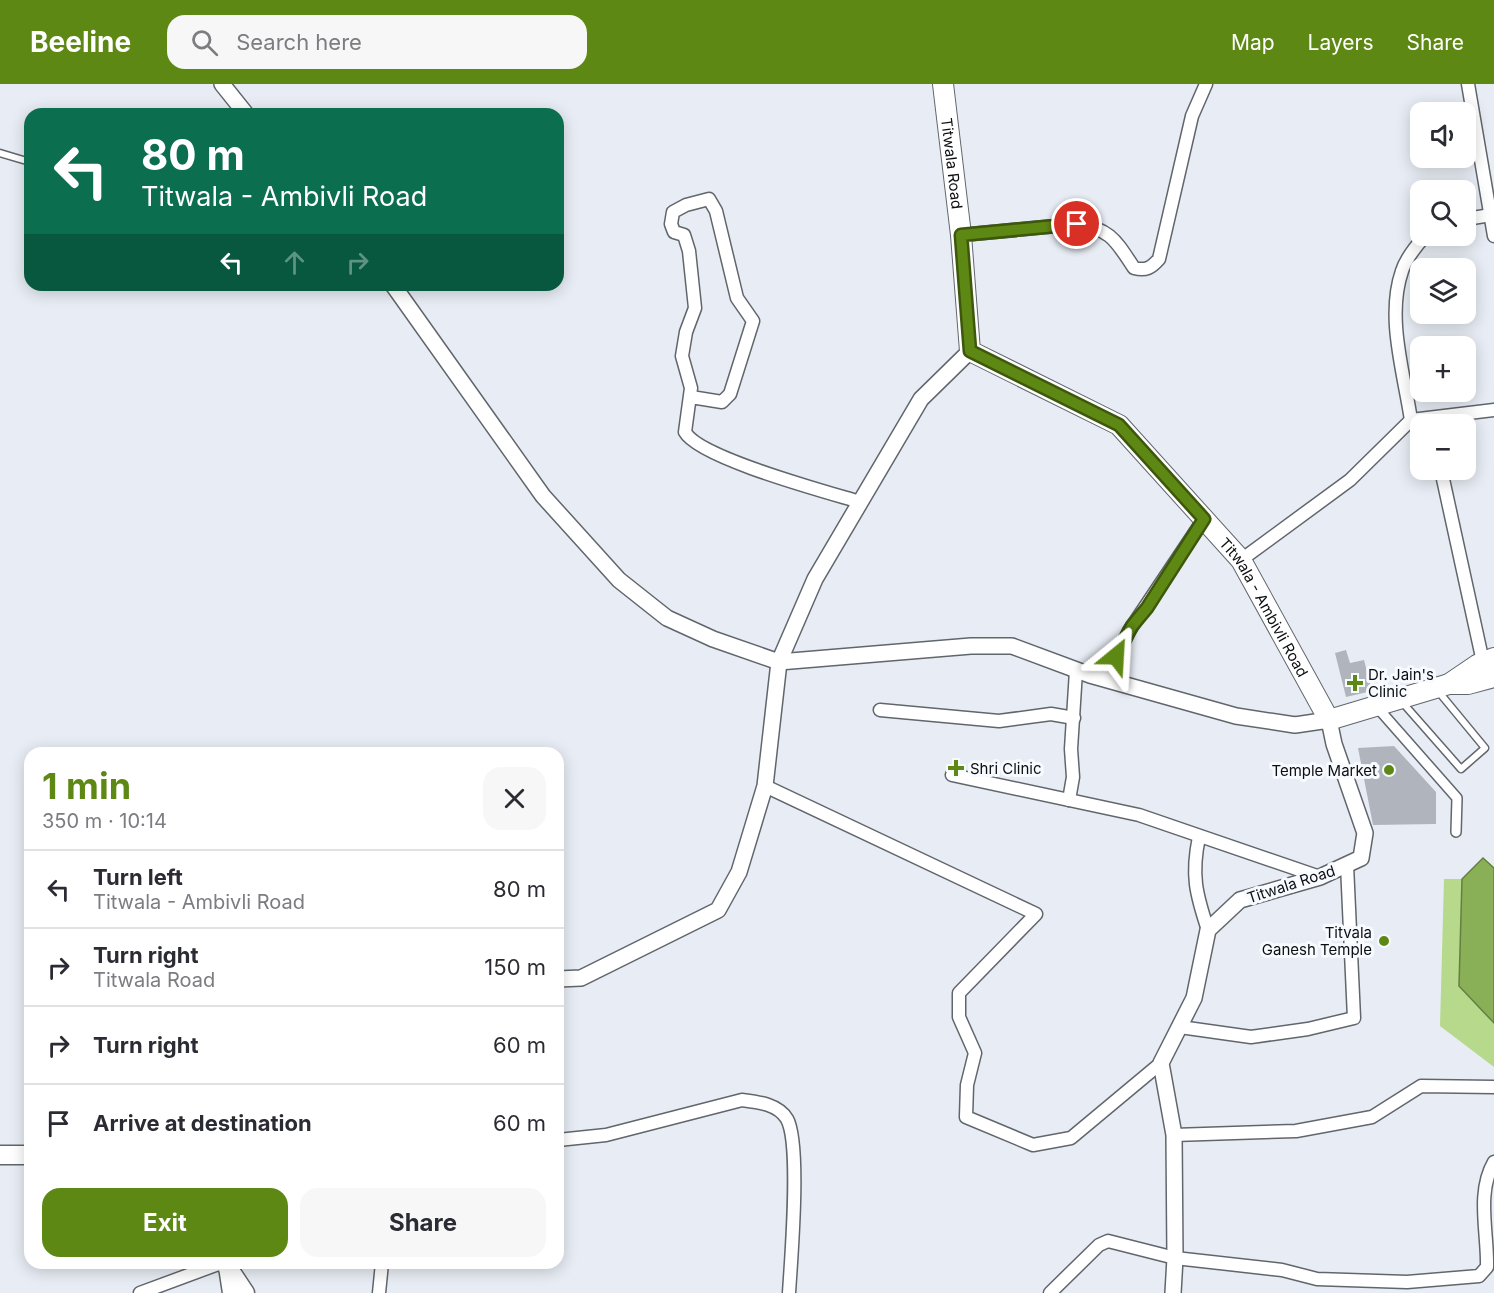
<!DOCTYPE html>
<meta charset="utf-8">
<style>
:root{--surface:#fff;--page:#f7f7f7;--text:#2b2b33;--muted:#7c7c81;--line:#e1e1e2;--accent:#5e8814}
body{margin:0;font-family:Inter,sans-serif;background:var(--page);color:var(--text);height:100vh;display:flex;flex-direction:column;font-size:22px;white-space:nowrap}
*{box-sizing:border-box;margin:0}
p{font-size:20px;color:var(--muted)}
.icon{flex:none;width:33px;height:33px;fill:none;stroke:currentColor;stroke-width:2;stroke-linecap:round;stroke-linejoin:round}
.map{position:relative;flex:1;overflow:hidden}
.side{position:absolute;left:24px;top:663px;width:540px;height:522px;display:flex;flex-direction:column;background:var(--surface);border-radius:18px;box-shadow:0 3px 15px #0003}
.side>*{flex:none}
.hud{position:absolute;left:24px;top:24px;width:540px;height:183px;border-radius:18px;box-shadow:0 3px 15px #0003;background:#0b6e4f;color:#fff;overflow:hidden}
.tools{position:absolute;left:1410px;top:18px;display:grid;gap:12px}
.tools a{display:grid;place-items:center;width:66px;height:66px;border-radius:12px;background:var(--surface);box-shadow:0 3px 15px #0003;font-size:30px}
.pin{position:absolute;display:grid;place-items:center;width:51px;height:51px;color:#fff;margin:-26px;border:3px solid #fff;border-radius:50%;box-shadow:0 2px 6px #0007}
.me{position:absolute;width:66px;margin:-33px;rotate:27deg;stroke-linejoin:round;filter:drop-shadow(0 0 4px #0008)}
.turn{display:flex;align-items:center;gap:21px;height:126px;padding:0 18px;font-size:27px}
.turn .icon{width:78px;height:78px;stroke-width:2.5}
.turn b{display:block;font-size:42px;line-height:51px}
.lanes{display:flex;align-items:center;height:57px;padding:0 18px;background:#0003;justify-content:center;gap:30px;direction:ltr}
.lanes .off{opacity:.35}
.round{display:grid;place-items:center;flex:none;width:63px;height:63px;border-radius:18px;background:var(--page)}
.overview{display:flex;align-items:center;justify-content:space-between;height:102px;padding:0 18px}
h1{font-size:36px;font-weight:700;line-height:45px;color:var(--accent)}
.cta{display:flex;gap:12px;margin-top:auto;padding:12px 18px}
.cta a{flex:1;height:69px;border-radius:18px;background:var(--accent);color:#fff;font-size:24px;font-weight:700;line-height:69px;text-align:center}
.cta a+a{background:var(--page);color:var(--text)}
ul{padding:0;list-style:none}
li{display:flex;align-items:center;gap:18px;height:78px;padding:0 18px;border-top:2px solid var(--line)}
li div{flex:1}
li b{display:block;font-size:22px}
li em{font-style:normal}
header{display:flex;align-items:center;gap:36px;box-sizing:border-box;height:84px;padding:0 30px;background:var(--accent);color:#fff}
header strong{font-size:28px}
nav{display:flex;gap:33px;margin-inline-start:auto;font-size:21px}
.search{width:420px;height:54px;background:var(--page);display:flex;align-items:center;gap:15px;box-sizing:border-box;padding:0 21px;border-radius:18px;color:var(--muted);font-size:22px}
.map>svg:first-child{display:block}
.green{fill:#b6d98b}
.water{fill:#89b057;stroke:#647f42;stroke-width:1.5}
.building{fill:#b0b5bd}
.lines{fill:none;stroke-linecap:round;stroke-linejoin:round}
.service-casing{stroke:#61666c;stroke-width:9}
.pedestrian-casing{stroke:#61666c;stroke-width:12}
.minor-casing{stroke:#61666c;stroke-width:15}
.tertiary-casing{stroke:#61666c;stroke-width:18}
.secondary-casing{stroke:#61666c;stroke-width:21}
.primary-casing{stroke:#61666c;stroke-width:22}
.service{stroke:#fff;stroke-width:6}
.pedestrian{stroke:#fff;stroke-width:9}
.minor{stroke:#fff;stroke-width:12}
.tertiary{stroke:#fff;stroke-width:15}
.secondary{stroke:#fff;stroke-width:18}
.primary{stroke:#fff;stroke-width:20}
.route-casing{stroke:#3d580d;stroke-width:15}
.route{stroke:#5e8814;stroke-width:10}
.poi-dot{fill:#5e8814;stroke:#f7faff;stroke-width:2}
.labels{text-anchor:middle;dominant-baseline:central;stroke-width:6;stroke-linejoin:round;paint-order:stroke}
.street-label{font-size:15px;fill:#0c0e10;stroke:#f7faff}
.poi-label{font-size:15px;fill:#0c0e10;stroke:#f7faff;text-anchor:start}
</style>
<header>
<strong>Beeline</strong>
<div class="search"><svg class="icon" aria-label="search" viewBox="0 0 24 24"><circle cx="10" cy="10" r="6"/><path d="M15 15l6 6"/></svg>Search here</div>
<nav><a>Map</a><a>Layers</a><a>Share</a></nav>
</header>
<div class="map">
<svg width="1494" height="1209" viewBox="0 0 1494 1209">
<rect width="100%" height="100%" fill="#e8edf5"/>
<polygon class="green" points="1444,795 1462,795 1459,902 1494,939 1494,983 1440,942"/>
<polygon class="water" points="1483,774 1494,784 1494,939 1459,902 1462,795"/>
<g class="building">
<polygon points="1346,566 1350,579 1364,576 1372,607 1346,613 1335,569"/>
<polygon points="1394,662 1436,708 1436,740 1373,741 1358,664"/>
</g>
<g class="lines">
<defs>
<g id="service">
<polyline points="0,69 30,78"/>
<polyline points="1402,618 1461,685 1485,664 1438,607"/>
</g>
<polyline id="pedestrian" points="1376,622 1457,714 1456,748"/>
<g id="minor">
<polyline points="1468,0 1494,152"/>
<polyline points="1466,135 1491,131"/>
<path d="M 961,151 L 1077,140 C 1111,145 1116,157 1134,184 C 1146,187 1151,184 1159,175 L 1192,32 L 1206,0"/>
<path d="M 691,313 L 722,318 L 730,310 L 753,237 L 737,214 L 716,127 L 709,115 L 686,121 L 673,128 L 671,140 L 674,148 L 684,151 L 689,167 L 695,224 L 686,248 L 682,272 L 691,304 L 685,348 C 699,374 827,408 860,418"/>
<path d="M 1411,336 C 1404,289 1386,233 1402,187 C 1406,174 1416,162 1425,152"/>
<polyline points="1443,395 1483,578"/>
<polyline points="1241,476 1350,396 1411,336 1494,326"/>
<polyline points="1106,596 1129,547 1204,435"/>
<polyline points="880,626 999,637 1051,630 1074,634"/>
<polyline points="952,691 1139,731 1320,793"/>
<polyline points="765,702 1036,830 959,909 959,933 975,969 967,1001 966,1033 1033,1061 1071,1054 1161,979"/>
<polyline points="1069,716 1073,693 1071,665 1076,587"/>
<path d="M 1199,753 C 1191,791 1196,810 1208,846"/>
<polyline points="1180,943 1251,953 1308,945 1354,934 1347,781"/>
<polyline points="1174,1051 1296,1047 1372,1033 1421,1002 1494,1003"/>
<path d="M 558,1056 L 606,1051 L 742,1016 C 758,1018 778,1020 787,1035 C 801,1060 791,1176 789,1209"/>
<polyline points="225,1183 229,1209"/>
<polyline points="140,1209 221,1179"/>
<polyline points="379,1209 382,1179"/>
<path d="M 1050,1209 L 1099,1161 L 1108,1157 L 1175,1174 L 1282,1186 L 1317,1195 L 1407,1198 L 1479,1192 L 1487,1183 C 1488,1149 1476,1109 1494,1078"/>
</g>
<g id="tertiary">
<polyline points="222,0 246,30"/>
<polyline points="393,201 543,412 619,496 667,534 713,555 779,578 971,562 1012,562 1090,591 1236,632 1295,641 1329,636 1334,660 1365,749 1361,774 1320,793 1240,816 1208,846 1194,914 1161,979 1174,1051 1175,1174 1173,1209"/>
<polyline points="558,895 581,894 718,826 739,788 765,702 779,578 815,495 921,315 970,267"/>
</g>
<g id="secondary">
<polyline points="0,1071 30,1071"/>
<polyline points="225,1179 245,1209"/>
</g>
<g id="primary">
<path id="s1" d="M 943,0 L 961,151 L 970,267 L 1119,341 L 1241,476 L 1329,636 L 1449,600 L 1468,600 L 1494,593"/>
<polyline points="1449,600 1477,581 1494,574"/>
</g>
</defs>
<use href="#service" class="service-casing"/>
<use href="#pedestrian" class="pedestrian-casing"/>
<use href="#minor" class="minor-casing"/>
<use href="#tertiary" class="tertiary-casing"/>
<use href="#secondary" class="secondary-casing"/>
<use href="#primary" class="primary-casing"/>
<use href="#service" class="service"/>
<use href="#pedestrian" class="pedestrian"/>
<use href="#minor" class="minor"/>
<use href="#tertiary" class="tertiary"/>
<use href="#secondary" class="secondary"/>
<use href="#primary" class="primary"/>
</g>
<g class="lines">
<defs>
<polyline id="route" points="1077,140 961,151 970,267 1119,341 1204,435 1147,524 1132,542 1116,572"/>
</defs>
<use href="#route" class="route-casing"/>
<use href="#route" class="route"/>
</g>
<g class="poi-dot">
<path d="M1352 590h6v6h6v6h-6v6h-6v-6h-6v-6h6z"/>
<path d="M953 675h6v6h6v6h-6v6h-6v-6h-6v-6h6z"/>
<circle cx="1389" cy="686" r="6"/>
<circle cx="1384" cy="857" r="6"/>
</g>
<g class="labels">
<g class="street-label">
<text stroke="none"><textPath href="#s1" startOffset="80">Titwala Road</textPath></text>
<text stroke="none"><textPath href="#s1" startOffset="669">Titwala - Ambivli Road</textPath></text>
<text transform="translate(1291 800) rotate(-18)">Titwala Road</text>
</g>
<g class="poi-label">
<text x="1368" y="590">Dr. Jain's<tspan x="1368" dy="17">Clinic</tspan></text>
<text x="970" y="684">Shri Clinic</text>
<text x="1377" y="686" text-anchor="end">Temple Market</text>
<text x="1372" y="848" text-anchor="end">Titvala<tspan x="1372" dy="17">Ganesh Temple</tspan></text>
</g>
</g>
</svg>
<div class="tools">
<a><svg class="icon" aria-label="sound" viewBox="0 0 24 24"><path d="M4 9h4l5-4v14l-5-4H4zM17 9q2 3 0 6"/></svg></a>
<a><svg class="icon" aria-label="search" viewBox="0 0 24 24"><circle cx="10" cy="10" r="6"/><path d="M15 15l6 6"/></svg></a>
<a><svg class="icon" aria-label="layers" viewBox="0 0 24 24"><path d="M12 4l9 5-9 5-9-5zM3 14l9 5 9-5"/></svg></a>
<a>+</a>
<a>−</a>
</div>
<div class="pin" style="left:1077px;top:140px;background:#d93025"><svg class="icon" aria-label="arrive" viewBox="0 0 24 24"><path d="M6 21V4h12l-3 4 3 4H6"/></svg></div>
<svg class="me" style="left:1116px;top:572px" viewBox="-20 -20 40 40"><path d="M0-17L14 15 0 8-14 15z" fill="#5e8814" stroke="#fff" stroke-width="4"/></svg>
<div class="hud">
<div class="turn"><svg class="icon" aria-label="left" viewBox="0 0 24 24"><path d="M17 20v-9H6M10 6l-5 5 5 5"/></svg><div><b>80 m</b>Titwala - Ambivli Road</div></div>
<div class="lanes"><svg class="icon" aria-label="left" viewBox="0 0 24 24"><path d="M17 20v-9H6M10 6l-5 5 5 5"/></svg><svg class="icon off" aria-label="ahead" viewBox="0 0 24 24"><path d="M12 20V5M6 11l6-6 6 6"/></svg><svg class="icon off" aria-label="right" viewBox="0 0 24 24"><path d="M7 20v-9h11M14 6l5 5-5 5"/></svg></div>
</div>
<section class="side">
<div class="overview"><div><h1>1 min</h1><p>350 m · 10:14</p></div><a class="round"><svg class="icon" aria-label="close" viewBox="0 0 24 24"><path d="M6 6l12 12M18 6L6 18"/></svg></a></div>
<ul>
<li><svg class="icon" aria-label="left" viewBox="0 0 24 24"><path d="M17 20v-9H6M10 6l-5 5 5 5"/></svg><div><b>Turn left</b><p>Titwala - Ambivli Road</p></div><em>80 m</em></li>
<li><svg class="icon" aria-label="right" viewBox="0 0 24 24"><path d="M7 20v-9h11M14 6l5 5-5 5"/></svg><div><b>Turn right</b><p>Titwala Road</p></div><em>150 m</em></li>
<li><svg class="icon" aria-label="right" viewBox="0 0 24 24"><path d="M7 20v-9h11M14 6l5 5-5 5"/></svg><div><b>Turn right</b></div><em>60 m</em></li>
<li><svg class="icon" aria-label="arrive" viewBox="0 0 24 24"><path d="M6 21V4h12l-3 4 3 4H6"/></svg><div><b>Arrive at destination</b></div><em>60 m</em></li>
</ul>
<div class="cta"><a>Exit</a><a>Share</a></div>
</section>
</div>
